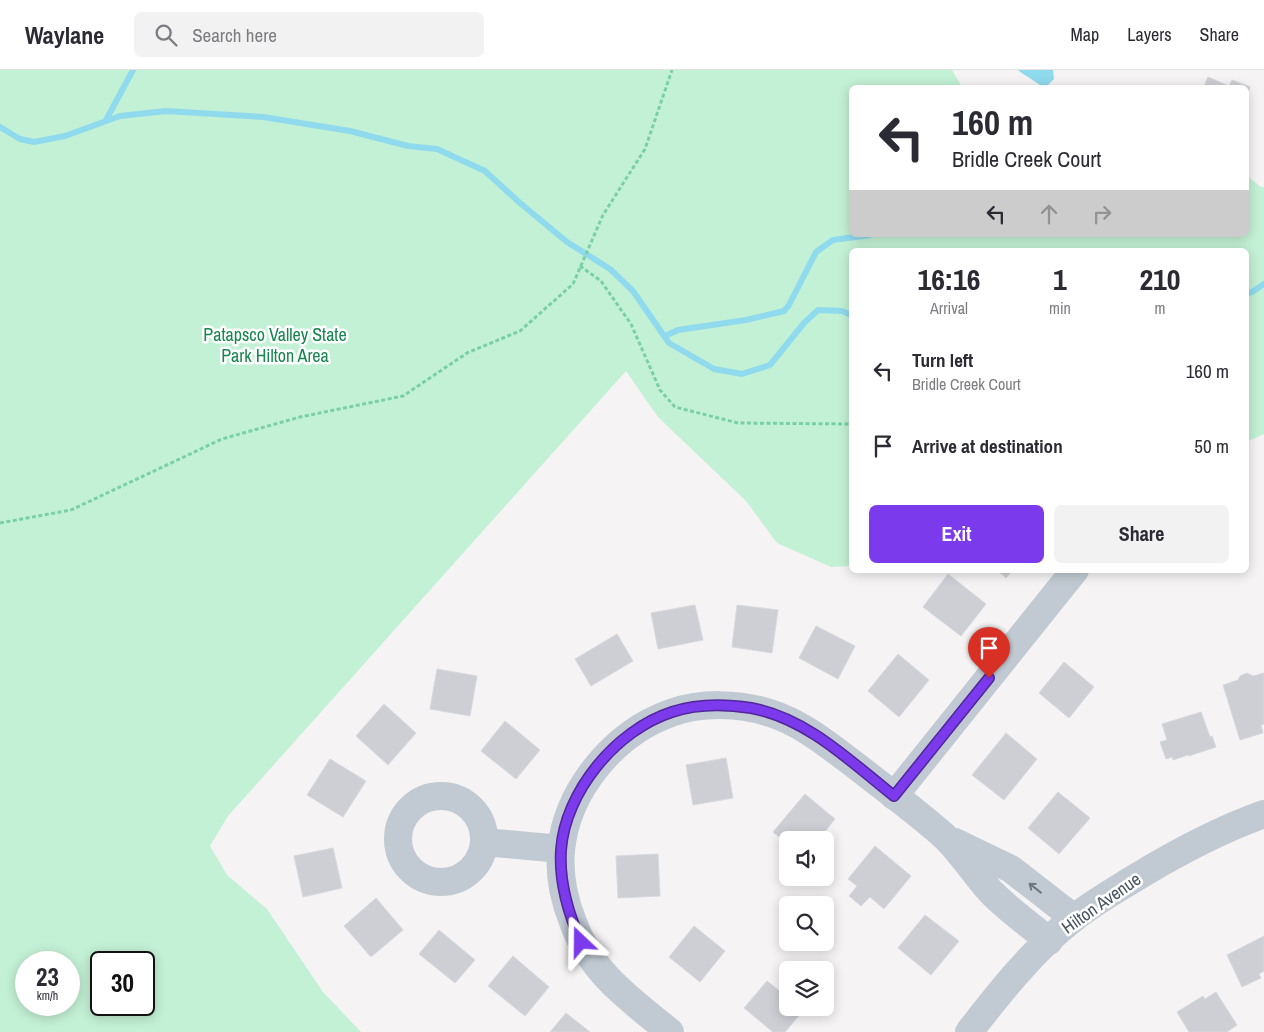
<!DOCTYPE html>
<style>
:root{--surface:#fff;--page:#f2f2f3;--text:#2b2b33;--muted:#7c7c81;--line:#e1e1e2;--accent:#7c3aed}
body{margin:0;font-family:"Archivo Narrow",sans-serif;background:var(--page);color:var(--text);height:100vh;display:flex;flex-direction:column;font-size:19px;white-space:nowrap}
*{box-sizing:border-box;margin:0}
p{font-size:16px;color:var(--muted)}
.icon{flex:none;width:28px;height:28px;fill:none;stroke:currentColor;stroke-width:2;stroke-linecap:round;stroke-linejoin:round}
.map{position:relative;flex:1;overflow:hidden}
.panel{position:absolute;left:849px;top:178px;width:400px;height:325px;display:flex;flex-direction:column;background:var(--surface);border-radius:8px;box-shadow:0 2px 12px #0003}
.panel>*{flex:none}
.banner{position:absolute;left:849px;top:15px;width:400px;height:152px;border-radius:8px;box-shadow:0 2px 12px #0003;background:#fff;color:var(--text);overflow:hidden}
.tools{position:absolute;left:779px;top:761px;display:grid;gap:10px}
.tools a{display:grid;place-items:center;width:55px;height:55px;border-radius:8px;background:var(--surface);box-shadow:0 2px 12px #0003;font-size:25px}
.speed{position:absolute;left:15px;top:881px;display:flex;gap:10px;font-size:25px;font-weight:700;text-align:center}
.speed>*{display:grid;place-content:center;width:65px;height:65px;border-radius:50%;background:var(--surface);box-shadow:0 2px 12px #0003;line-height:1}
.speed small{font-size:12px;font-weight:400}
.speed .limit{border:2px solid #111;border-radius:8px;background:#fff;color:#111}
.pin{position:absolute;display:grid;place-items:center;width:42px;height:42px;color:#fff;margin:-51px -21px;border-radius:50% 50% 50% 0;rotate:-45deg;box-shadow:0 0 5px #0007}
.pin .icon{rotate:45deg}
.me{position:absolute;width:55px;margin:-28px;rotate:337deg;stroke-linejoin:round;filter:drop-shadow(0 0 4px #0008)}
.turn{display:flex;align-items:center;gap:18px;height:105px;padding:0 20px;font-size:22px}
.turn .icon{width:65px;height:65px;stroke-width:2.5}
.turn b{display:block;font-size:35px;line-height:42px}
.lanes{display:flex;align-items:center;height:48px;padding:0 20px;background:#0003;justify-content:center;gap:25px;direction:ltr}
.lanes .off{opacity:.35}
.eta{display:flex;justify-content:space-evenly;align-items:center;height:85px;text-align:center}
.eta b{font-size:30px;font-weight:700;line-height:35px}
.cta{display:flex;gap:10px;margin-top:auto;padding:10px 20px}
.cta a{flex:1;height:58px;border-radius:8px;background:var(--accent);color:#fff;font-size:20px;font-weight:700;line-height:58px;text-align:center}
.cta a+a{background:var(--page);color:var(--text)}
ul{padding:0;list-style:none}
li{display:flex;align-items:center;gap:15px;height:75px;padding:0 20px}
li div{flex:1}
li b{display:block;font-size:19px}
li em{font-style:normal}
header{display:flex;align-items:center;gap:30px;box-sizing:border-box;height:70px;padding:0 25px;background:var(--surface);border-bottom:1px solid var(--line)}
header strong{font-size:24px}
nav{display:flex;gap:28px;margin-inline-start:auto;font-size:18px}
.search{width:350px;height:45px;background:var(--page);display:flex;align-items:center;gap:12px;box-sizing:border-box;padding:0 18px;border-radius:8px;color:var(--muted);font-size:19px}
.map>svg:first-child{display:block}
.green{fill:#c3f1d5;fill-rule:evenodd}
.water{fill:#90daee}
.lines{fill:none;stroke-linecap:round;stroke-linejoin:round}
.stream{stroke:#90daee;stroke-width:6}
.building{fill:#cdcfd5;stroke:#d7d9de}
.path{stroke:#7ad0a6;stroke-width:3;stroke-dasharray:4 2.5;stroke-linecap:butt}
.minor{stroke:#c1cad2;stroke-width:28}
.oneway{stroke:#6e7983}
.route-casing{stroke:#51269a;stroke-width:12}
.route{stroke:#7c3aed;stroke-width:9}
.labels{text-anchor:middle;dominant-baseline:central;stroke-width:5;stroke-linejoin:round;paint-order:stroke}
.park-label{font-size:18px;fill:#17864f;stroke:#fff}
.street-label{font-size:18px;fill:#4a5661;stroke:#fff}
</style>
<header>
<strong>Waylane</strong>
<div class="search"><svg class="icon" aria-label="search" viewBox="0 0 24 24"><circle cx="10" cy="10" r="6"/><path d="M15 15l6 6"/></svg>Search here</div>
<nav><a>Map</a><a>Layers</a><a>Share</a></nav>
</header>
<div class="map">
<svg width="1264" height="962" viewBox="0 0 1264 962">
<rect width="100%" height="100%" fill="#f5f3f3"/>
<path class="green" d="M 0,0 L 952,0 L 962,17 L 851,18 L 851,165 L 1246,165 L 1246,105 L 1261,117 L 1264,117 L 1264,364 L 1246,372 L 1246,180 L 851,180 L 851,496 L 831,497 L 777,473 L 746,431 L 658,347 L 626,301 L 228,746 L 210,776 L 227,805 L 267,839 L 323,922 L 361,962 L 0,962 ZM 26,892 L 69,892 L 69,935 L 26,935 ZM 101,892 L 144,892 L 144,935 L 101,935 Z"/>
<path class="water" d="M 1018,0 L 1053,0 L 1054,9 L 1046,17 L 1042,17 C 1035,10 1026,7 1018,0 Z"/>
<g class="lines">
<g class="stream">
<polyline points="106,50 133,0"/>
<polyline points="0,57 20,69 34,72 65,66 120,46 166,41 263,47 350,61 408,76 437,79 485,101 520,133 567,172 610,199 633,221 669,273 714,299 742,304 770,295 804,253 818,240 842,241 851,245"/>
<polyline points="1246,224 1252,222 1264,214"/>
<polyline points="665,266 678,260 746,250 784,241 789,235 816,182 833,170 870,165"/>
</g>
</g>
<g class="building">
<polygon points="1208,7 1229,16 1232,10 1250,17 1246,27 1246,18 1203,18"/>
<polygon points="997,500 1013,500 1006,508"/>
<polygon points="948,504 986,534 961,566 923,537"/>
<polygon points="695,535 703,570 658,579 651,543"/>
<polygon points="737,535 778,540 772,583 732,577"/>
<polygon points="816,556 855,576 838,609 799,588"/>
<polygon points="617,564 633,591 591,616 575,589"/>
<polygon points="898,584 929,610 899,647 868,621"/>
<polygon points="1064,592 1094,617 1069,648 1039,623"/>
<polygon points="437,599 477,606 470,646 430,639"/>
<polygon points="1247,603 1253,606 1264,603 1264,654 1261,655 1263,663 1240,670 1223,615 1238,610 1240,606"/>
<polygon points="384,634 416,663 388,695 356,666"/>
<polygon points="1201,642 1210,667 1212,666 1216,677 1189,686 1188,685 1173,690 1172,687 1166,689 1160,672 1167,670 1162,654"/>
<polygon points="505,651 540,680 516,709 481,681"/>
<polygon points="1006,663 1037,689 1004,730 972,705"/>
<polygon points="726,688 733,728 693,735 686,695"/>
<polygon points="330,689 366,711 343,747 307,725"/>
<polygon points="1058,722 1090,748 1059,784 1028,758"/>
<polygon points="805,724 835,749 818,770 788,770 788,774 773,762"/>
<polygon points="875,776 911,806 884,839 870,827 861,836 849,826 857,816 848,809"/>
<polygon points="333,778 342,818 303,827 294,786"/>
<polygon points="658,784 660,826 618,828 616,786"/>
<polygon points="376,828 403,860 371,887 344,856"/>
<polygon points="925,845 959,871 931,905 898,878"/>
<polygon points="694,856 725,881 700,912 669,887"/>
<polygon points="439,860 475,890 455,913 419,884"/>
<polygon points="1264,866 1264,901 1259,904 1261,908 1242,917 1227,885"/>
<polygon points="513,886 549,917 525,946 488,916"/>
<polygon points="767,911 788,928 788,938 799,938 803,941 785,962 773,962 744,938"/>
<polygon points="1216,922 1237,955 1227,962 1189,962 1177,942 1203,926 1205,929"/>
<polygon points="566,943 590,962 550,962"/>
</g>
<g class="lines">
<g class="path">
<polyline points="580,196 601,211 631,254 660,320 675,337 738,353 851,354"/>
<polyline points="0,453 71,440 222,369 300,347 403,326 467,283 520,261 573,214 603,145 645,79 672,0"/>
</g>
<g class="minor">
<polyline points="894,726 1075,500"/>
<circle cx="441" cy="769" r="43"/>
<polyline points="484,772 561,779"/>
<polyline points="955,772 1011,799 1074,848"/>
<path d="M 670,962 C 631,930 590,902 573,852 C 564,830 559,804 561,780 C 567,720 614,663 671,643 C 701,632 739,633 770,643 C 802,653 828,675 855,695 C 884,718 916,741 944,766 C 962,783 975,805 992,823 C 1009,840 1030,855 1049,871"/>
<path d="M 969,962 C 1000,922 1034,879 1074,848 C 1093,833 1114,821 1135,808 C 1176,783 1219,760 1264,744"/>
</g>
</g>
<defs><path id="oneway-shaft" d="M-6 0H5M1.5-3L5.5 0L1.5 3" fill="none" stroke-width="1.6" stroke-linecap="round" stroke-linejoin="round" transform="scale(1.25)"/></defs>
<use class="oneway" href="#oneway-shaft" transform="translate(1035 818) rotate(-142)"/>
<g class="lines">
<defs>
<path id="route" d="M 581,872 C 568,843 559,812 561,780 C 565,722 616,660 672,642 C 696,634 725,634 751,638 C 807,648 851,692 894,726 L 989,608"/>
</defs>
<use href="#route" class="route-casing"/>
<use href="#route" class="route"/>
</g>
<g class="labels">
<g class="park-label">
<text x="275" y="264">Patapsco Valley State<tspan x="275" dy="21">Park Hilton Area</tspan></text>
</g>
<g class="street-label">
<text transform="translate(1101 833) rotate(-35)">Hilton Avenue</text>
</g>
</g>
</svg>
<div class="tools">
<a><svg class="icon" aria-label="sound" viewBox="0 0 24 24"><path d="M4 9h4l5-4v14l-5-4H4zM17 9q2 3 0 6"/></svg></a>
<a><svg class="icon" aria-label="search" viewBox="0 0 24 24"><circle cx="10" cy="10" r="6"/><path d="M15 15l6 6"/></svg></a>
<a><svg class="icon" aria-label="layers" viewBox="0 0 24 24"><path d="M12 4l9 5-9 5-9-5zM3 14l9 5 9-5"/></svg></a>
</div>
<div class="speed"><div>23<small>km/h</small></div><div class="limit">30</div></div>
<div class="pin" style="left:989px;top:608px;background:#d93025"><svg class="icon" aria-label="arrive" viewBox="0 0 24 24"><path d="M6 21V4h12l-3 4 3 4H6"/></svg></div>
<svg class="me" style="left:581px;top:872px" viewBox="-20 -20 40 40"><path d="M0-17L14 15 0 8-14 15z" fill="#7c3aed" stroke="#fff" stroke-width="4"/></svg>
<div class="banner">
<div class="turn"><svg class="icon" aria-label="left" viewBox="0 0 24 24"><path d="M17 20v-9H6M10 6l-5 5 5 5"/></svg><div><b>160 m</b>Bridle Creek Court</div></div>
<div class="lanes"><svg class="icon" aria-label="left" viewBox="0 0 24 24"><path d="M17 20v-9H6M10 6l-5 5 5 5"/></svg><svg class="icon off" aria-label="ahead" viewBox="0 0 24 24"><path d="M12 20V5M6 11l6-6 6 6"/></svg><svg class="icon off" aria-label="right" viewBox="0 0 24 24"><path d="M7 20v-9h11M14 6l5 5-5 5"/></svg></div>
</div>
<section class="panel">
<div class="eta">
<div><b>16:16</b><p>Arrival</p></div>
<div><b>1</b><p>min</p></div>
<div><b>210</b><p>m</p></div>
</div>
<ul>
<li><svg class="icon" aria-label="left" viewBox="0 0 24 24"><path d="M17 20v-9H6M10 6l-5 5 5 5"/></svg><div><b>Turn left</b><p>Bridle Creek Court</p></div><em>160 m</em></li>
<li><svg class="icon" aria-label="arrive" viewBox="0 0 24 24"><path d="M6 21V4h12l-3 4 3 4H6"/></svg><div><b>Arrive at destination</b></div><em>50 m</em></li>
</ul>
<div class="cta"><a>Exit</a><a>Share</a></div>
</section>
</div>
